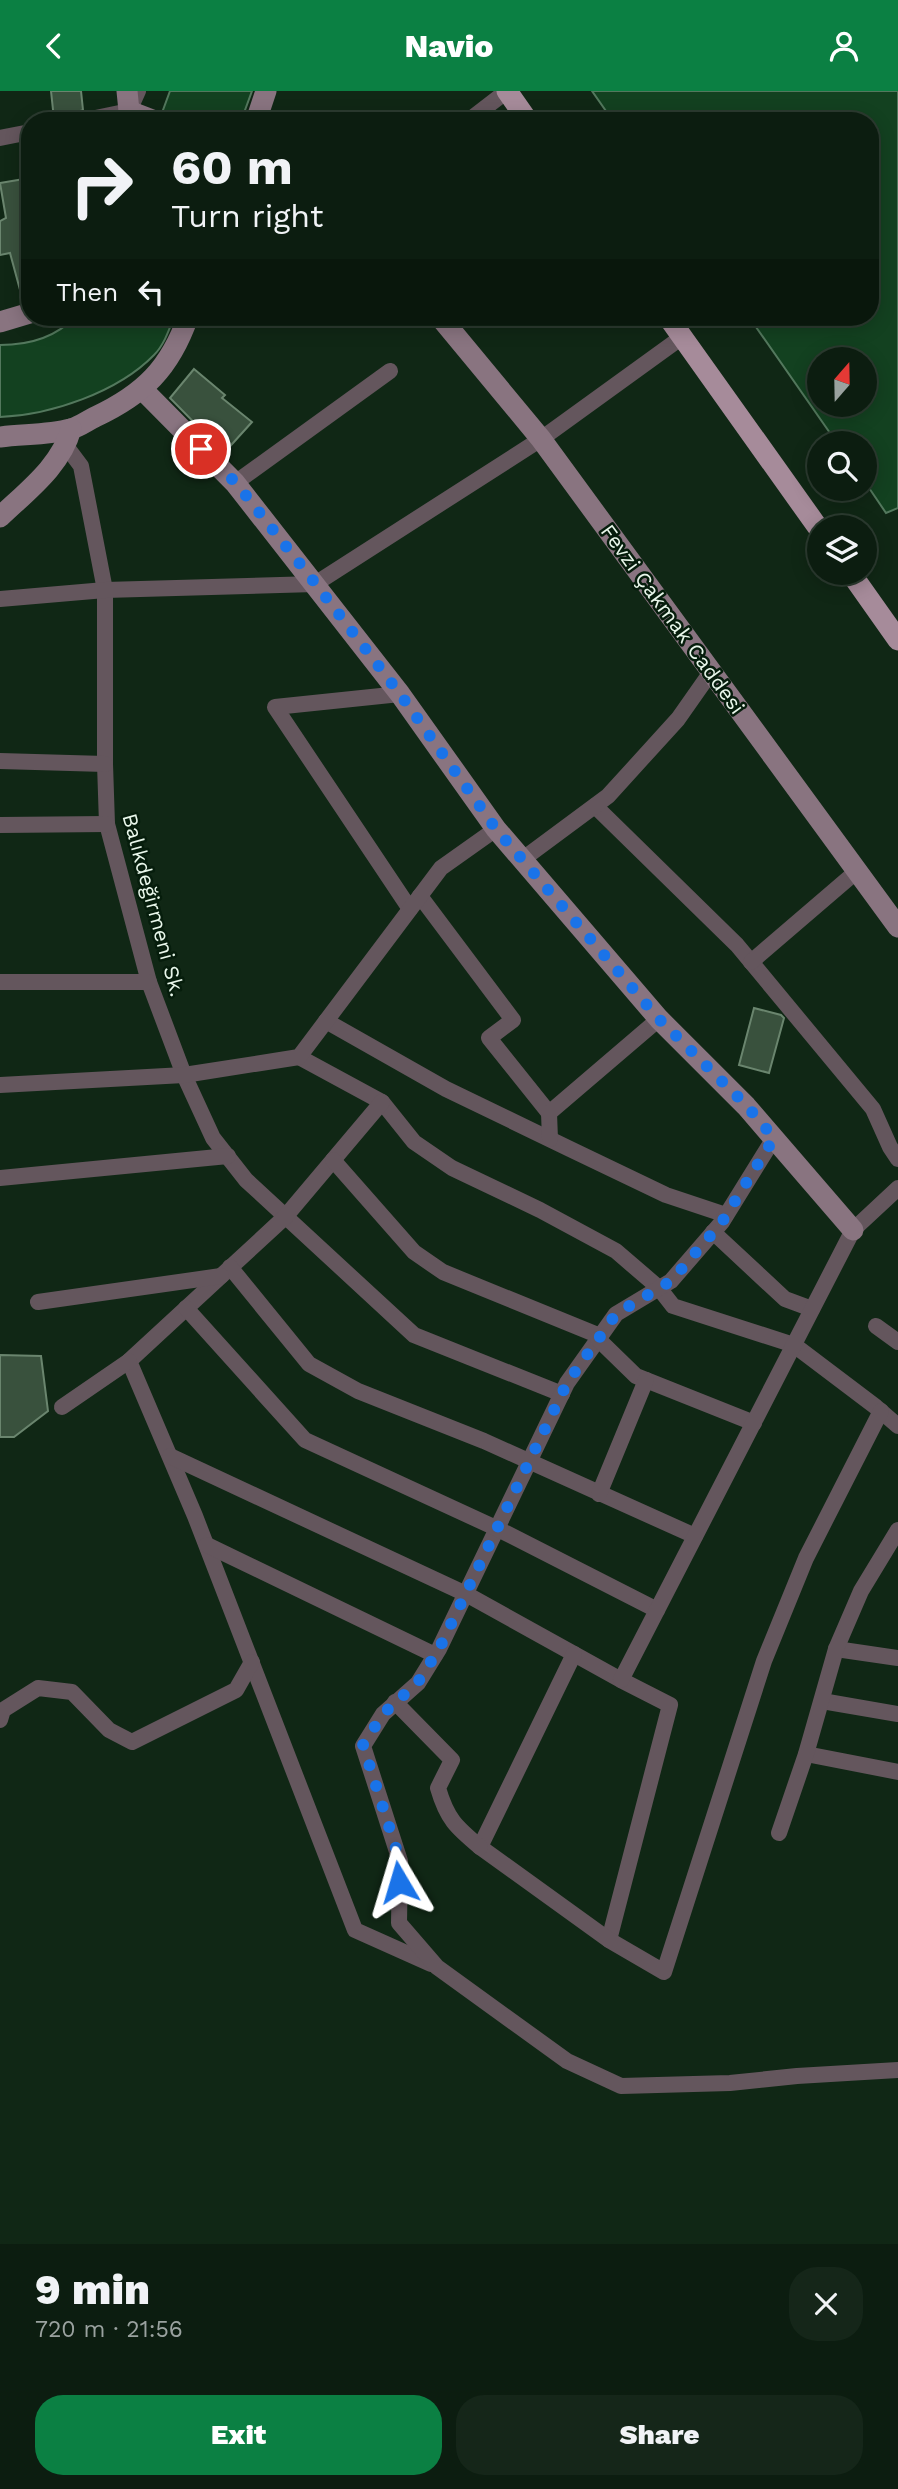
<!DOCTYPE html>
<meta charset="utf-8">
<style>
:root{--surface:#0c1d10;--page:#152619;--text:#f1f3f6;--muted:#9aa29f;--line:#2c3b30;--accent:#0b8043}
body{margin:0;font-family:"Work Sans",sans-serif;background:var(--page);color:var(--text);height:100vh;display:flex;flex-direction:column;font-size:26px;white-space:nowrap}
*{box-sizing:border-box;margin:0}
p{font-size:23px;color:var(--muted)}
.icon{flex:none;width:38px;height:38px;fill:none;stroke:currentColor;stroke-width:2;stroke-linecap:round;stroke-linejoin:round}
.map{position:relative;height:2153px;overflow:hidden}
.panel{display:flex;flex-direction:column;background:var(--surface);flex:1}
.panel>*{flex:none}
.banner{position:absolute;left:21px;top:21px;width:858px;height:214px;border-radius:28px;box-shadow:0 4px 18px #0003,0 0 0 2px var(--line);background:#0c1d10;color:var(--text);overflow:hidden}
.needle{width:46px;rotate:20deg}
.fabs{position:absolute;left:807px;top:256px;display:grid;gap:14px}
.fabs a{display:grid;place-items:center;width:70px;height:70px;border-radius:50%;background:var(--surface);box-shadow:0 4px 18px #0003,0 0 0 2px var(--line);font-size:35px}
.pin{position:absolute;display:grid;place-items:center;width:60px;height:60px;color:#fff;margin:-30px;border:4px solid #fff;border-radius:50%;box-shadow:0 2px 7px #0007}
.me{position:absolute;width:77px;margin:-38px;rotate:353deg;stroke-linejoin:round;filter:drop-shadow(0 0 5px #0008)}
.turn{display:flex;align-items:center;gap:24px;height:147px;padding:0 35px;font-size:32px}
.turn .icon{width:91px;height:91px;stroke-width:2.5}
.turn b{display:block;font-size:49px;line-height:60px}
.then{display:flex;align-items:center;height:66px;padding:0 35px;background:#0003;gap:14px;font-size:26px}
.round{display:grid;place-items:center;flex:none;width:74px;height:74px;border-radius:28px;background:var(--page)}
.summary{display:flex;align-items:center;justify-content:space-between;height:119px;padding:0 35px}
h1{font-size:42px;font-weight:800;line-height:52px}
.primary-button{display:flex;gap:14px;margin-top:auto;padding:14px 35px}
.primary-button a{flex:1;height:80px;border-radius:28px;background:var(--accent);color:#fff;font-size:28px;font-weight:800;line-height:80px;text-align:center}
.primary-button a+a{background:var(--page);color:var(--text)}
header{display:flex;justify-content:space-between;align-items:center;height:91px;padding:0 35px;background:var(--accent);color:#fff;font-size:32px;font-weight:800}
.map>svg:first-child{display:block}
.water{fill:#134120;stroke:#53785d;stroke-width:2;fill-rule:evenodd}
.building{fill:#39513d;stroke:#6a856e;stroke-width:2}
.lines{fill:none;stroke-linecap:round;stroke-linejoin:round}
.street{stroke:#64565d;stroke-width:16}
.secondary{stroke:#897480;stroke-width:21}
.primary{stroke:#a68b9a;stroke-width:21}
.route{stroke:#1a73e8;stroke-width:12;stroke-dasharray:0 21.6}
.labels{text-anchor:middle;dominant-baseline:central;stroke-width:5;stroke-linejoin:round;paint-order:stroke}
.street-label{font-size:21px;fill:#e9f7eb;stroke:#061d0c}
</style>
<header><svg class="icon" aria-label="back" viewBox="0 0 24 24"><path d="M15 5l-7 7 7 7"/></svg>Navio<svg class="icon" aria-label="person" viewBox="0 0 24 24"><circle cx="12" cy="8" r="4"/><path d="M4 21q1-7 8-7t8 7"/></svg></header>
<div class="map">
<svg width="898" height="2153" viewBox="0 0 898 2153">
<rect width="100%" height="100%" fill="#102715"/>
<g class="water">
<polygon points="170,0 252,0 241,30 159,30"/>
<path d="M 592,0 L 898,0 L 898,417 L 886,422 L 865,391 L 864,352 L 837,352 L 749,226 L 870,226 L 870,30 L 613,30 ZM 819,268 L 864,268 L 864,313 L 819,313 Z"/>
<path d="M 75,226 L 174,226 C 169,239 164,254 154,264 C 118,301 51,324 0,326 L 0,254 C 28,254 56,246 75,226 Z"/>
</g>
<g class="building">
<polygon points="51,0 81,0 83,19 75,22 71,29 54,28"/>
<polygon points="30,87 30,209 23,210 10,162 0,164 0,130 6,127 0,92"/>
<polygon points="194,278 225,304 222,307 252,331 224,362 170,307"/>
<polygon points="754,917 781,924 784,927 769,982 739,974"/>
<polygon points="0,1264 41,1265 48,1320 14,1346 0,1346"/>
</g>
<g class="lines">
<g class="street">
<polyline points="81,30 129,20 138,0"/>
<polyline points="468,30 507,0"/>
<polyline points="0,47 30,41"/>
<polyline points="66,355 81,375 105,499 105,673 107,733 149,891 184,984 213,1047 246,1089 414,1244 562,1303"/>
<polyline points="235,392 390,280"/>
<polyline points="0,508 105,499 315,493 541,348 682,246"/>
<polyline points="400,603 275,616 410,818"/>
<polyline points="0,670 105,673"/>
<polyline points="595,715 737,854 873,1018 890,1056 898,1068"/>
<polyline points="0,734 107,733"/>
<polyline points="523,768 608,705 678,628 711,581"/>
<polyline points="420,805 513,929 489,947 549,1022"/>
<polyline points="751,871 857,780"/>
<polyline points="0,891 149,891"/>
<polyline points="326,930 446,998 570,1058 666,1104 726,1124"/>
<polyline points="299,966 382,1011 414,1051 452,1077 540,1119 616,1160 659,1197 673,1215 794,1254 876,1316 898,1335"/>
<polyline points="0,994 184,984 299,966 441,777 496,738"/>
<polyline points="382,1011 285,1126 129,1270 195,1425 355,1839 431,1873"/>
<polyline points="774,1047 722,1131 671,1190 616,1223 567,1292 439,1558 418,1592 383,1623 363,1655 400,1770 399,1832 437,1876 567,1970 621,1995 730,1992 797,1985 898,1979"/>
<polyline points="550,1048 549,1022 659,928"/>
<polyline points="333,1069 414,1161 443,1181 600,1245"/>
<polyline points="0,1087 228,1065"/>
<polyline points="713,1141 785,1208 812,1218"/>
<polyline points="230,1176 309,1273 358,1300 484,1350 695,1445"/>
<polyline points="38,1211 221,1185"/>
<polyline points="186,1217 305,1349 498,1438 657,1519"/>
<polyline points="876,1235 898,1251"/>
<polyline points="598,1248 636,1285 754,1332"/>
<polyline points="62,1316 129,1270"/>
<polyline points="170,1365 466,1503 621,1589 670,1614 609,1849"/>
<polyline points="599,1403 646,1289"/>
<polyline points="207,1454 435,1564"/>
<polyline points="836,1558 898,1567"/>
<polyline points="574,1563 480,1756 609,1849 664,1881 764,1570 806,1467 881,1320"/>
<polyline points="621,1589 853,1139 898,1097"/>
<polyline points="822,1610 898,1623"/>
<path d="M 395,1611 L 452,1669 L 438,1697 C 447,1728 456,1736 480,1756"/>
<polyline points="0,1629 3,1619 38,1597 72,1601 109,1639 132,1651 236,1599 252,1571"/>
<polyline points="806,1663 898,1681"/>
<polyline points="779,1742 806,1663 836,1558 861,1500 898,1439"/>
</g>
<g class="secondary">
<polyline points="129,20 155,30"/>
<polyline points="126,30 129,20 127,0"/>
<polyline points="256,30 266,0"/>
<polyline points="440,226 541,348 898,836"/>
<polyline points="0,231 30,222"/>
<polyline points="142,298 235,392 400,603 496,738 659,928 746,1015 853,1139"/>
<path d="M 0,346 C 23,343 48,344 71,338 C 79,336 87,330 95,326 C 144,303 170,277 188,226"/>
<path d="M 0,426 C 27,400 61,375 71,338"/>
</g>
<g class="primary">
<polyline points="507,0 528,30"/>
<polyline points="668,226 819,438"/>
<polyline points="850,481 898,549"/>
</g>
</g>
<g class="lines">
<polyline class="route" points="201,358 236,392 315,492 400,603 496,738 659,928 746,1014 774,1047 722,1131 671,1190 616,1223 567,1292 439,1558 418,1591 383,1623 363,1654 400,1770 399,1791"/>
</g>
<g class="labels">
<g class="street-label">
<text transform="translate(673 528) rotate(54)">Fevzi Çakmak Caddesi</text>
<text transform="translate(154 814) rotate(75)">Balıkdeğirmeni Sk.</text>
</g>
</g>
</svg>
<div class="fabs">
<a><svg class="needle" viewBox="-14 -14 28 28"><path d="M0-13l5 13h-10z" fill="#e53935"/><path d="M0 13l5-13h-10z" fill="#9aa29f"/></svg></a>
<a><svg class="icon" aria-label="search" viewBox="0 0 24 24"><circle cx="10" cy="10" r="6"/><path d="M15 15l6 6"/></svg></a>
<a><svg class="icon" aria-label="layers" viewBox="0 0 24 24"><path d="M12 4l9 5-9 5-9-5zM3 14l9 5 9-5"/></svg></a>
</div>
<div class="pin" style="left:201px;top:358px;background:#d93025"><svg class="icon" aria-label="arrive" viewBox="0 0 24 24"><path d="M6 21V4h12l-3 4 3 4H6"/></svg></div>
<svg class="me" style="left:399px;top:1791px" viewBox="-20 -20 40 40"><path d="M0-17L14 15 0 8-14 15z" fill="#1a73e8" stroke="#fff" stroke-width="4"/></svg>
<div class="banner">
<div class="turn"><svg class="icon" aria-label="right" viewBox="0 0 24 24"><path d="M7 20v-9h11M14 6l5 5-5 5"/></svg><div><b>60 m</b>Turn right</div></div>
<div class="then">Then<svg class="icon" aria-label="left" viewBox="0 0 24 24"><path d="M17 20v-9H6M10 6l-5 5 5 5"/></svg></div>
</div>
</div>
<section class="panel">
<div class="summary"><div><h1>9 min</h1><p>720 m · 21:56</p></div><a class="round"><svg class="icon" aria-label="close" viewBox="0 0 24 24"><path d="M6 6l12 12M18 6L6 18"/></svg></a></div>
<div class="primary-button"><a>Exit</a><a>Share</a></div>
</section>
